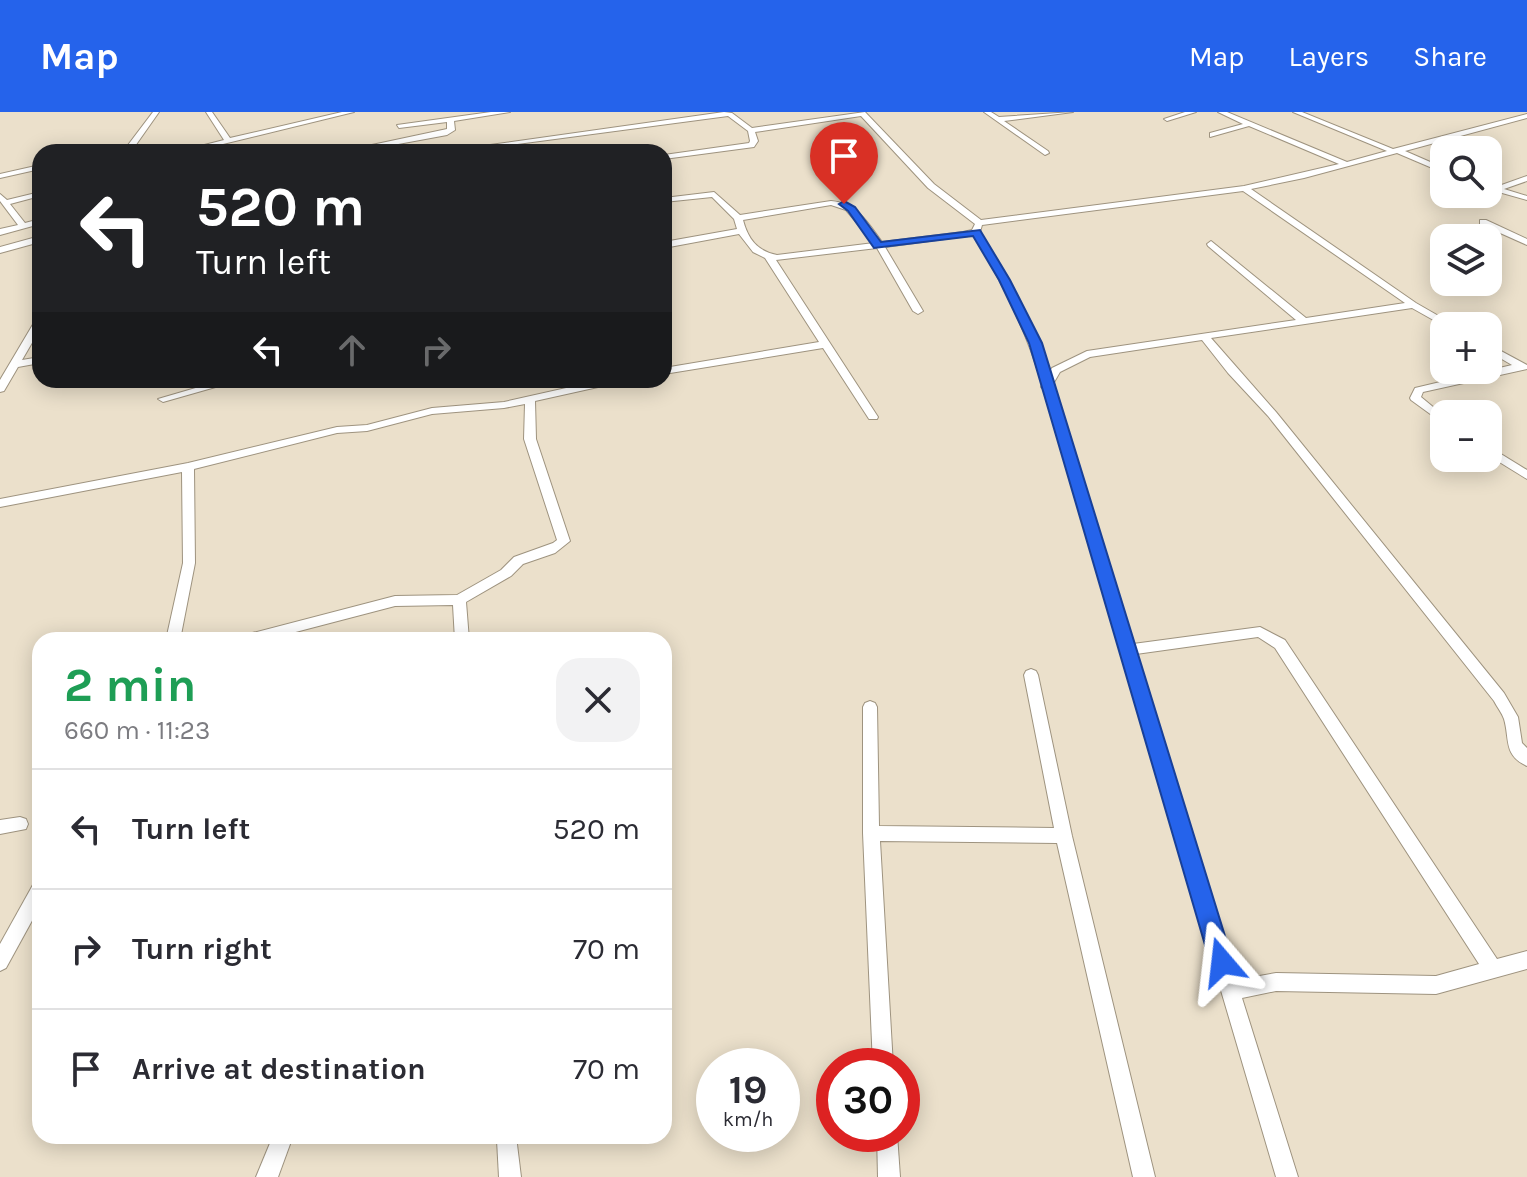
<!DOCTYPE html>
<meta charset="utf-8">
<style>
:root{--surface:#fff;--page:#f2f2f3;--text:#2b2b33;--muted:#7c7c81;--line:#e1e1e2;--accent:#2563eb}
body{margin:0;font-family:Karla,sans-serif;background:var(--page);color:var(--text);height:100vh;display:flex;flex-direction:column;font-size:30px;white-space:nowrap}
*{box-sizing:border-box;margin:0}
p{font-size:26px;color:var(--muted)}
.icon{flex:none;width:44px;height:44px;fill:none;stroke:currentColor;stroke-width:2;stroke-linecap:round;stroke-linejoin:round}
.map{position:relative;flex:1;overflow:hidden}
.drawer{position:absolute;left:32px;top:520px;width:640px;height:512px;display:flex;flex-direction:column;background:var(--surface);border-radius:24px;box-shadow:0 4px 20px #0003}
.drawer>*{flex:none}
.guide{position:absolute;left:32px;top:32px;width:640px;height:244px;border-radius:24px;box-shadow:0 4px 20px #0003;background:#202124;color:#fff;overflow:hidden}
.tools{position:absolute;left:1430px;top:24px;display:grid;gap:16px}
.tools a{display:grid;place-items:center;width:72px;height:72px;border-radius:16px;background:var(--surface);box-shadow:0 4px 20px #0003;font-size:40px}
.speed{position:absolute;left:696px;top:936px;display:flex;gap:16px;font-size:40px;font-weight:700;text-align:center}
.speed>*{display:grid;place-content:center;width:104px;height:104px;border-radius:50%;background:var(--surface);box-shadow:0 4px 20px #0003;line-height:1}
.speed small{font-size:20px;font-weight:400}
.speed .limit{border:12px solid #d22;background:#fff;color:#111}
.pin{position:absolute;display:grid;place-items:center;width:68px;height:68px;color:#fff;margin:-82px -34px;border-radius:50% 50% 50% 0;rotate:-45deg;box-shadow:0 0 8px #0007}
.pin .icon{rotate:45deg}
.me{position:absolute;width:88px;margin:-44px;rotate:343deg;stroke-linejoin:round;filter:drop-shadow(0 0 6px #0008)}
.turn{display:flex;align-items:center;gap:28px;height:168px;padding:0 32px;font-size:36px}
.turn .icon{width:104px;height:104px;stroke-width:2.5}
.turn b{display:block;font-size:56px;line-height:68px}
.lanes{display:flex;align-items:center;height:76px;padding:0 32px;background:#0003;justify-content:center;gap:40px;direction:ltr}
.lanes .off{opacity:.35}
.round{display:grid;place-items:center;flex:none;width:84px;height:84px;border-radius:24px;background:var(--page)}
.head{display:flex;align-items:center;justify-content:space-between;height:136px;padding:0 32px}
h1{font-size:48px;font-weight:700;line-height:60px;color:#1e9e55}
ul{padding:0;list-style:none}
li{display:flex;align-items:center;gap:24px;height:120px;padding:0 32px;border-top:2px solid var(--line)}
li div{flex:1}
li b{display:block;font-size:30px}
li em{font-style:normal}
header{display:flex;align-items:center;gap:48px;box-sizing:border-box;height:112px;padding:0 40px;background:var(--accent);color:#fff}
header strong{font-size:38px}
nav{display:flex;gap:44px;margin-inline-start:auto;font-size:28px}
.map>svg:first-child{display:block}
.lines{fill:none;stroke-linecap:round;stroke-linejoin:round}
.street-casing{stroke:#9e937f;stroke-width:2}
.street{fill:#fff;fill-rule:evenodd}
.route{fill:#2563eb;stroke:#184099;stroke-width:2}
</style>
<header>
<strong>Map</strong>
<nav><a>Map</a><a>Layers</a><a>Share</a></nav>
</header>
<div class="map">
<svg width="1527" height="1065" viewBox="0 0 1527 1065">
<rect width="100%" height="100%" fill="#ebe0cb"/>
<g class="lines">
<defs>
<g id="street">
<polygon points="153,0 159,0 133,37 102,40 128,33"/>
<polygon points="206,0 212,0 230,26 342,0 354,0 190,40 177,40 224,28"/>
<polygon points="491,0 510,0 454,9 455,18 447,23 355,40 339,40 447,17 447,10 399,16 397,13"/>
<path d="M 724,0 L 732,1 L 752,16 L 865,0 L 934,72 L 981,108 L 1244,74 L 1339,52 L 1249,14 L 1210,25 L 1210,21 L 1243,12 L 1218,0 L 1227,0 L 1347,50 L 1387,39 L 1293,0 L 1302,0 L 1393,37 L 1527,2 L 1527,6 L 1405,39 L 1444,56 L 1444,61 L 1397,41 L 1304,66 L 1251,77 L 1416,191 L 1456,214 L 1444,214 L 1412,196 L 1211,226 L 1276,300 L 1504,581 L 1518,605 L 1522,631 L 1527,636 L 1527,654 C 1503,643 1510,627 1504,607 C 1502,601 1497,595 1494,589 L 1268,304 L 1228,261 L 1202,228 L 1090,245 L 1060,260 L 1053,272 L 1133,532 L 1260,515 L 1285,528 L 1497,847 L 1527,839 L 1527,857 L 1436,882 L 1276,879 L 1242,886 L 1298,1065 L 1276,1065 L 1044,278 L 1041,275 L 1042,272 C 1026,218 1003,172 974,123 L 885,135 L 923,199 L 918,202 L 913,199 L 877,136 L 776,148 L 878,305 L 877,307 L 869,307 L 823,236 L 664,262 L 664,256 L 819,230 L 765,146 L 753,140 L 739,122 L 664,136 L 664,130 L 737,117 L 734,107 L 712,85 L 664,90 L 664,86 L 714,80 L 740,103 L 831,89 C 857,91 868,111 882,130 L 963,120 L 972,118 L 975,112 L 928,76 L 861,4 L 755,20 L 758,29 L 754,35 L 664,47 L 664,43 L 749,31 L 750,29 L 748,19 L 728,4 L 487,36 L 483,34 ZM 1243,79 L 1405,191 L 1306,206 L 1211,129 L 1207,132 L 1208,134 L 1296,208 L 1087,239 L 1052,256 L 1049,261 C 1034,210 1008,165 980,120 L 982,113 ZM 831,93 L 846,98 L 874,131 L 777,143 C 757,139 748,127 743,108 ZM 1258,525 L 1275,536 L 1479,852 L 1436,864 L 1276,861 L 1237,868 L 1136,542 Z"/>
<polygon points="984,0 991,0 999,5 1073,0 1004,9 1048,39 1049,41 1045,43"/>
<polygon points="1185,0 1196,0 1167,9 1164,7"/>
<polygon points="40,53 40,57 0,66 0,62"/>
<polygon points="1527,64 1527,69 1504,77 1527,84 1527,88 1488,77 1488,73 1496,75"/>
<polygon points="40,80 40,84 10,92 25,111 40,107 40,112 0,123 0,117 18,113 0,89 0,82 7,88"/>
<polygon points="1480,108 1486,108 1527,127 1527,133 1480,112"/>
<polygon points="40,124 40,130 0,141 0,135"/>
<polygon points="40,206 40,217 22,248 40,245 40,251 18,255 4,279 0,280 0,268 35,209"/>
<polygon points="1488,232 1527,253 1527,257 1423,280 1421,285 1444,304 1444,312 1411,288 1410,286 1415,276 1512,253 1488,239"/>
<polygon points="223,268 240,268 163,290 158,287"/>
<polygon points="602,268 621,268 616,271 535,289 536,327 570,429 555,441 523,452 511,464 466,490 469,528 455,528 453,493 395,494 265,528 238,528 240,524 245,523 395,484 457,483 501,458 514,445 553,431 557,428 524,327 525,292 504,296 432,302 367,319 337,321 194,357 195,451 180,528 166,528 183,451 182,360 0,395 0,387 188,351 337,315 367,313 432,296 504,290"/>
<polygon points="1488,334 1527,358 1527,367 1488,343"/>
<polygon points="1031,557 1036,559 1038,563 1072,724 1155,1065 1133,1065 1057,731 880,729 893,954 873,954 863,721 863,595 865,591 870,589 875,591 877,595 879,714 1054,716 1024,563 1026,559"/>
<polygon points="20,705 26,707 28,712 26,717 0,722 0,708"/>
<polygon points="40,769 40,794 6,856 0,859 0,832 34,771"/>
<polygon points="877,1022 897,1022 900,1065 878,1065"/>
<polygon points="273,1024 293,1024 278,1065 256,1065"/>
<polygon points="498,1024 516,1024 521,1065 499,1065 497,1028"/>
</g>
</defs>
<use href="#street" class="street-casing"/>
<use href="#street" class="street"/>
</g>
<polygon class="route" points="844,89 855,95 881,130 980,118 1010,168 1042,231 1233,850 1230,859 1222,862 1213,859 1210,850 1029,231 999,168 973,124 874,136 848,99 839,92"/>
</svg>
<div class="tools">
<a><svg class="icon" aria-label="search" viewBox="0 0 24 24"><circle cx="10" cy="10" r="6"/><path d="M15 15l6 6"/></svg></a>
<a><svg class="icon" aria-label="layers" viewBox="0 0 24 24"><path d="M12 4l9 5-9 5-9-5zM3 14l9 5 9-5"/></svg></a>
<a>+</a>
<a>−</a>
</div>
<div class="speed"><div>19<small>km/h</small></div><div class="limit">30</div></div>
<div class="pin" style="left:844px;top:92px;background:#d93025"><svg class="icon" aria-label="arrive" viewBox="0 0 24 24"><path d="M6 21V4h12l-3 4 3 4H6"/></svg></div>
<svg class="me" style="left:1222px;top:850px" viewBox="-20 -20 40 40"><path d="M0-17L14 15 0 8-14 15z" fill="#2563eb" stroke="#fff" stroke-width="4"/></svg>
<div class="guide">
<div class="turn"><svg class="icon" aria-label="left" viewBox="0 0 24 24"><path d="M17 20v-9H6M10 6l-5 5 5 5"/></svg><div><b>520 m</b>Turn left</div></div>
<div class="lanes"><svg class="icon" aria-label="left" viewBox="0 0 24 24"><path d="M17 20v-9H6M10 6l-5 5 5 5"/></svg><svg class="icon off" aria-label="ahead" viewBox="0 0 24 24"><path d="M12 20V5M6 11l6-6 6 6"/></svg><svg class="icon off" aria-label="right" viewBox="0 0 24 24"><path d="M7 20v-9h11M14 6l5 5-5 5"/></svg></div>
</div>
<section class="drawer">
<div class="head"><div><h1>2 min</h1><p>660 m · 11:23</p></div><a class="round"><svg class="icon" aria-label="close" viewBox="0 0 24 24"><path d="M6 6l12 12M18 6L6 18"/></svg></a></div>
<ul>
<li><svg class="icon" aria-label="left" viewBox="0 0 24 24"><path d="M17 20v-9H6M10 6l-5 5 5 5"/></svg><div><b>Turn left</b></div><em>520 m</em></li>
<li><svg class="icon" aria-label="right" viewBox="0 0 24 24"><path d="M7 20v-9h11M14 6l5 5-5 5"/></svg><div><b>Turn right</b></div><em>70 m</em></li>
<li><svg class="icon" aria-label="arrive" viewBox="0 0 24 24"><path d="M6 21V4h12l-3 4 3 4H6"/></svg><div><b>Arrive at destination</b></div><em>70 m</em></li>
</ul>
</section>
</div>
